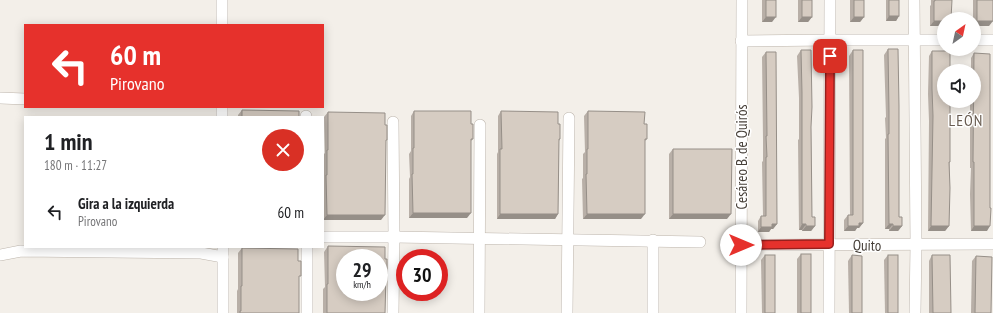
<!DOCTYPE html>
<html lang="es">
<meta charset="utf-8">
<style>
:root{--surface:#fff;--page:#f6f6f6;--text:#202124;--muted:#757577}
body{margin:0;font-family:"PT Sans Narrow",sans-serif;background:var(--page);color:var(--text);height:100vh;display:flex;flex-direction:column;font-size:15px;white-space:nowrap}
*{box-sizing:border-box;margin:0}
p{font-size:13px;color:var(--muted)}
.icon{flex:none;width:22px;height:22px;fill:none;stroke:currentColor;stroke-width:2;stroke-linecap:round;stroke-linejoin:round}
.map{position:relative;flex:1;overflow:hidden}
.details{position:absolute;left:24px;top:116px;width:300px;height:132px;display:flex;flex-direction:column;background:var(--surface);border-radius:0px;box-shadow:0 2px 10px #0003}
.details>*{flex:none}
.hud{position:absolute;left:24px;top:24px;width:300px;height:84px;border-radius:0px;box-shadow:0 2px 10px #0003;background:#e6312c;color:#fff;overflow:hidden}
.needle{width:26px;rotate:33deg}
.tools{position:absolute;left:937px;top:12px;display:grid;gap:8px}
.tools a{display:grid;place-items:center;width:44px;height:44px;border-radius:50%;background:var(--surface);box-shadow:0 2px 10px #0003;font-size:20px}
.speed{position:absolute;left:336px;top:249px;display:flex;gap:8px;font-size:20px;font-weight:700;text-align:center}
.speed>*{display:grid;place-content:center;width:52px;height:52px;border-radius:50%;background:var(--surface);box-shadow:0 2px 10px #0003;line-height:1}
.speed small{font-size:10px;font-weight:400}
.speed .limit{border:6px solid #d22;background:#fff;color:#111}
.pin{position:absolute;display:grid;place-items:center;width:34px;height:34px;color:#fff;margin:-17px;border-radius:8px;box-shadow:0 2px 6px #0006}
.me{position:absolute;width:44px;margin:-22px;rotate:90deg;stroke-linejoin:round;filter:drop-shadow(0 0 3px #0008)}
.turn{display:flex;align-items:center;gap:14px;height:84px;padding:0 20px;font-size:18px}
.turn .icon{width:52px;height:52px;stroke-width:2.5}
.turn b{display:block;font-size:28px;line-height:34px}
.round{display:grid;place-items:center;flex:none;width:42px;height:42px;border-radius:21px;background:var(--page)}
.head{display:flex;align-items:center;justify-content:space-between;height:68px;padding:0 20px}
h1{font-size:24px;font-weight:700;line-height:30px}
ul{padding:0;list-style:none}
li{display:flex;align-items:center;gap:12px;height:56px;padding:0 20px}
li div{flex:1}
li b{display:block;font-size:15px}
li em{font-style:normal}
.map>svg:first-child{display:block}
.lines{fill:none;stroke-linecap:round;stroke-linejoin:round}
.minor-casing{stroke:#bdb5ac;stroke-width:12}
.minor{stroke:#fff;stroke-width:11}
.wall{fill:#b8afa7}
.shaded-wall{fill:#968f88}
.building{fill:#d6ccc2;stroke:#968f88;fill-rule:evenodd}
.route-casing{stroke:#96201d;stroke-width:10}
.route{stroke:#e6312c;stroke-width:7}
.labels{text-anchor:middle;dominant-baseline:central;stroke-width:3;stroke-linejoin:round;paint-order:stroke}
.street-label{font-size:15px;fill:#463f38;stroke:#fff}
.neighbourhood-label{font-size:16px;letter-spacing:1px;fill:#685b50;stroke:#fff}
</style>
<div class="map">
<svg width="993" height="313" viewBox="0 0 993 313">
<rect width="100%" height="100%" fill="#f3efe9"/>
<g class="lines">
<defs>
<g id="minor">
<polyline points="222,0 222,25"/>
<polyline points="914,0 916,245 915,313"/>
<polyline points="974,40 993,40"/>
<polyline points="741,41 830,40 944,40"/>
<polyline points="0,98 25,99"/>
<polyline points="222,107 222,117"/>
<polyline points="306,116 306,117"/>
<polyline points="323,237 394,237 700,242"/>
<path d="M 741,245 C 825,245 909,245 993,244"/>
<polyline points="223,247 223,313"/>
<polyline points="307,247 307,313"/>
<polyline points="0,255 21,251 201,253 223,257"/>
<polyline points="393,313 394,237 393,122"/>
<polyline points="479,313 480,125"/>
<polyline points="567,313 569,118"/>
<polyline points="653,313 653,240"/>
<polyline points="741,313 742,0"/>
<polyline points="829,313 830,0"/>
</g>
</defs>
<use href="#minor" class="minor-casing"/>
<use href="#minor" class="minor"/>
</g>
<g class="wall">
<polygon points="762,0 776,0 772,22 762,22"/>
<polygon points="798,0 812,0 812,17 808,22 798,22"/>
<polygon points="850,0 864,0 864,17 860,22 850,22"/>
<polygon points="886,0 899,0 899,16 896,21 886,21"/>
<polygon points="931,0 952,0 944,19 944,26 930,26 930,6 931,5"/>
<polygon points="973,0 993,0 989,26 974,26 974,19 973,19"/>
<polygon points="888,49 899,217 902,226 898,231 889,231 889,229 885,229 885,139 886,138 885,118 886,117 884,55"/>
<polygon points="801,50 811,127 812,217 815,226 811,231 802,231 802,230 799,230 798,140 799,139 799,98 797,56"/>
<polygon points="853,50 863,223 859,228 857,228 855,231 844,231 844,220 848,215 850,215 849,56"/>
<polygon points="932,51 944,71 950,111 950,113 949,226 945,231 928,231 929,121 928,94 929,56"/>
<polygon points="766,52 777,224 773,229 771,229 769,232 758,232 758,221 761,216 763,216 762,162 763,161 763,140 762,57"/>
<polygon points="974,53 987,231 971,231 970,194 971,168 970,168 970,101 974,101 974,71 971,71 971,58"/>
<polygon points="242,110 299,117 238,117 238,115"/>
<polygon points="414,111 471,124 473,139 471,141 467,218 409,218 409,179 410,177 409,154 411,151 411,116"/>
<polygon points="501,111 558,124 560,139 559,141 558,214 555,219 497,219 497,154 498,152 498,116"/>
<polygon points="588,111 644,124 647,139 645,141 641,219 583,219 582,179 583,178 583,154 585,152 584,116"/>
<polygon points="328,112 385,125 386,142 381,220 323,220 323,155 325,153 324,117"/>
<polygon points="673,149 727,219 669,219 669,154"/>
<polygon points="328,246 385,259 386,277 385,313 323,313 323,289 325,287 324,252"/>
<polygon points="242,248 298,261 299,278 299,313 237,313 237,291 238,289 238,253"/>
<polygon points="801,254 811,313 797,313 797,259"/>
<polygon points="765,255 775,313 762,313 761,260"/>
<polygon points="852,255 862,313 849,313 848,261"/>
<polygon points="888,255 898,313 885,313 884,260"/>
<polygon points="932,255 951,313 929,313 929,261"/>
<polygon points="976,256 991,313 971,313 972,261"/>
</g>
<g class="shaded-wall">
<polygon points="889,16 899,16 896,21 886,21"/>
<polygon points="766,17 776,17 772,22 762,22"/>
<polygon points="802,17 812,17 808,22 798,22"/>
<polygon points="854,17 864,17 860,22 850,22"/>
<polygon points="934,21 944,21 944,26 930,26"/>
<polygon points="977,21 993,21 989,26 974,26 974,24"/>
<polygon points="413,213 471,213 467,218 409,218"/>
<polygon points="500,214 558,214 555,219 497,219"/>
<polygon points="587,214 645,214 641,219 583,219"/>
<polygon points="673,214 731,214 727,219 669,219"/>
<polygon points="327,215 385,215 381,220 323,220"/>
<polygon points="859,223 863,223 859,228 857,228 855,231 844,231 848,226"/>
<polygon points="772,224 777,224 773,229 771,229 769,232 758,232 761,227"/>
<polygon points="802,224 806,224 802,230 799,230"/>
<polygon points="889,224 893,224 889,229 885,229"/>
<polygon points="806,226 815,226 811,231 802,231"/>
<polygon points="893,226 902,226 898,231 889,231"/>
<polygon points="931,226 949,226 945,231 928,231"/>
<polygon points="974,226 990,226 987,231 971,231"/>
</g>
<g class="building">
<rect x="766" y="0" width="10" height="17"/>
<rect x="802" y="0" width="10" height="17"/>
<rect x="854" y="0" width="10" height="17"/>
<rect x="889" y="0" width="10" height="16"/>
<polygon points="935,0 952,0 951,19 944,19 944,21 934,21 934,1 935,1"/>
<rect x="977" y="0" width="16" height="21"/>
<polygon points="888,49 898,49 899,106 899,217 902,217 902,226 893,226 893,224 889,224 888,134 889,134 889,112"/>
<polygon points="801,50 811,50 812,107 811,127 812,217 815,217 815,226 806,226 806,224 802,224 802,93"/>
<polygon points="853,50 863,50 863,223 859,223 859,226 848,226 848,215 853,215"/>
<polygon points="932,51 950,51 950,71 944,71 944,101 950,101 950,162 949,162 950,188 949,226 931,226 933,116 932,89"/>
<polygon points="766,52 776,52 777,224 772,224 772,227 761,227 761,216 766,216 766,157 767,157 766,136 767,136"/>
<polygon points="974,53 990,54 990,208 991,208 990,226 974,226 974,162 973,162"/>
<polygon points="242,110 299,111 299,117 242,117"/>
<polygon points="414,111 471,111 471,124 473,124 473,139 471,139 471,213 413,213 412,174 413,174 413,148 414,148"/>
<polygon points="501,111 558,112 558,124 560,124 560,139 559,139 558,214 500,214 500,149 502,149"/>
<polygon points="588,111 645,112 644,124 647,124 647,139 645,139 645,214 587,214 586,174 587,174 587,149 588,149"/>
<polygon points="328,112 385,113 385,125 387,125 387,140 386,140 385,215 327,215 326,175 327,175 327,150 328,150"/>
<polygon points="673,149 732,149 731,214 673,214"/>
<path d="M 328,246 L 385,247 L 385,259 L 387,259 L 387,274 L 386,274 L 385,313 L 327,313 L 327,284 L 328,284 ZM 345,258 L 379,258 L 379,292 L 345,292 Z"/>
<polygon points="242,248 298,249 298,261 301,261 301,276 299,276 299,313 240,313 240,311 241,311 241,286 242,286"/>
<rect x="801" y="254" width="10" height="59"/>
<rect x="765" y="255" width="10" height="58"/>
<polygon points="852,255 862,256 862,313 852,313"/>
<rect x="888" y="255" width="10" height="58"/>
<polygon points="932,255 950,255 951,313 933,313"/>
<polygon points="976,256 992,257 991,313 975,313"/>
</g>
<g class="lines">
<defs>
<polyline id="route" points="741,245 829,244 830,56"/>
</defs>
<use href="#route" class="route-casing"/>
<use href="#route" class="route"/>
</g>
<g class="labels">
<g class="street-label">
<text transform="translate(741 157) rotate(-90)">Cesáreo B. de Quirós</text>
<text transform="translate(867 245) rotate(1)">Quito</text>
</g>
<g class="neighbourhood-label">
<text x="966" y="120">LEÓN</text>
</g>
</g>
</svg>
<div class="tools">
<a><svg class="needle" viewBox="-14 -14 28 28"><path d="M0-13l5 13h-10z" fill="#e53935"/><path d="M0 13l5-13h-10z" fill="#757577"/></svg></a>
<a><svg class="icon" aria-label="sound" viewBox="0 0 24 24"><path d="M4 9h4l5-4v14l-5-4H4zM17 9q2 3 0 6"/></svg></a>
</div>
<div class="speed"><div>29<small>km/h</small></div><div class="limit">30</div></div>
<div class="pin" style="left:830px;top:56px;background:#d93025"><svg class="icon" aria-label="arrive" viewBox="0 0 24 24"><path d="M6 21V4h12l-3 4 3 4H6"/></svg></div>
<svg class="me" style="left:741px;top:245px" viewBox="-20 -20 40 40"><circle r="19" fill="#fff"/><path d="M0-13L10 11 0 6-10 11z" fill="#e6312c"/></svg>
<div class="hud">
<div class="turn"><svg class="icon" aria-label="left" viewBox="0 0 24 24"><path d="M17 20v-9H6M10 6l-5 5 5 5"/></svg><div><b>60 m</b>Pirovano</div></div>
</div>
<section class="details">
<div class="head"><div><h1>1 min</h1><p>180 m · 11:27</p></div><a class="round" style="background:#d93025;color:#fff"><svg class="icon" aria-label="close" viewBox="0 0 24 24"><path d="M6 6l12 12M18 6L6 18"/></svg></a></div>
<ul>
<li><svg class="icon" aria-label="left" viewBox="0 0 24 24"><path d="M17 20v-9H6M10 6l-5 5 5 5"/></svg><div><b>Gira a la izquierda</b><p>Pirovano</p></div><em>60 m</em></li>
</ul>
</section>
</div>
